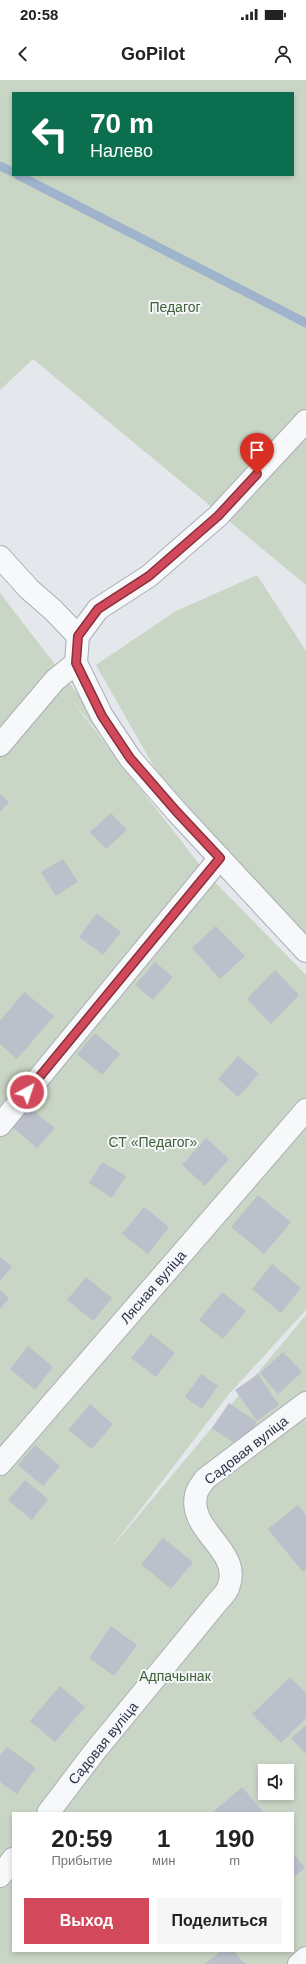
<!DOCTYPE html>
<html lang="ru">
<meta charset="utf-8">
<style>
:root{--surface:#fff;--page:#f6f6f6;--text:#222;--muted:#767676;--accent:#d1495b}
body{margin:0;font-family:Helvetica,sans-serif;background:var(--page);color:var(--text);height:100vh;display:flex;flex-direction:column;font-size:15px;white-space:nowrap}
*{box-sizing:border-box;margin:0}
p{font-size:13px;color:var(--muted)}
.icon{flex:none;width:22px;height:22px;fill:none;stroke:currentColor;stroke-width:2;stroke-linecap:round;stroke-linejoin:round}
.map{position:relative;flex:1;overflow:hidden}
.sheet{position:absolute;left:12px;top:1732px;width:282px;height:140px;display:flex;flex-direction:column;background:var(--surface);border-radius:0px;box-shadow:0 2px 6px #0003}
.sheet>*{flex:none}
.banner{position:absolute;left:12px;top:12px;width:282px;height:84px;border-radius:0px;box-shadow:0 2px 6px #0003;background:#0b6e4f;color:#fff;overflow:hidden}
.controls{position:absolute;left:258px;top:1684px;display:grid;gap:8px}
.controls a{display:grid;place-items:center;width:36px;height:36px;border-radius:0px;background:var(--surface);box-shadow:0 2px 6px #0003;font-size:20px}
.pin{position:absolute;display:grid;place-items:center;width:34px;height:34px;color:#fff;margin:-41px -17px;border-radius:50% 50% 50% 0;rotate:-45deg;box-shadow:0 0 4px #0007}
.pin .icon{rotate:45deg}
.me{position:absolute;width:44px;margin:-22px;rotate:40deg;stroke-linejoin:round;filter:drop-shadow(0 0 3px #0008)}
.turn{display:flex;align-items:center;gap:14px;height:84px;padding:0 12px;font-size:18px}
.turn .icon{width:52px;height:52px;stroke-width:2.5}
.turn b{display:block;font-size:28px;line-height:34px}
.eta{display:flex;justify-content:space-evenly;align-items:center;height:68px;text-align:center}
.eta b{font-size:24px;font-weight:700;line-height:28px}
.primary-button{display:flex;gap:8px;margin-top:auto;padding:8px 12px}
.primary-button a{flex:1;height:46px;border-radius:0px;background:var(--accent);color:#fff;font-size:16px;font-weight:700;line-height:46px;text-align:center}
.primary-button a+a{background:var(--page);color:var(--text)}
.status{display:flex;justify-content:space-between;align-items:center;height:28px;padding:0 20px;background:var(--surface);direction:ltr}
.status svg{height:11px;fill:currentColor}
header{display:flex;justify-content:space-between;align-items:center;height:52px;padding:0 12px;background:var(--surface);font-size:18px;font-weight:700}
.map>svg:first-child{display:block}
.green{fill:#c9d6c5;fill-rule:evenodd}
.lines{fill:none;stroke-linecap:round;stroke-linejoin:round}
.stream{stroke:#9fb4cc;stroke-width:9}
.building{fill:#bbc0ca}
.street-casing{stroke:#a9aeb7;stroke-width:24}
.street{stroke:#f7f8fa;stroke-width:22}
.route-casing{stroke:#882f3b;stroke-width:10}
.route{stroke:#d1495b;stroke-width:7}
.labels{text-anchor:middle;dominant-baseline:central;stroke-width:4;stroke-linejoin:round;paint-order:stroke}
.park-label{font-size:14px;fill:#3f6138;stroke:#f4f6f9}
.street-label{font-size:14px;fill:#2b3445;stroke:#f4f6f9}
</style>
<div class="status"><b>20:58</b><svg viewBox="0 0 49 12"><path d="M0 12V9h3v3zM5 12V6h3v6zM10 12V3h3v9zM15 12V0h3v12zM26 1h20v11H26zM47 4h2v5h-2z"/></svg></div>
<header><svg class="icon" aria-label="back" viewBox="0 0 24 24"><path d="M15 5l-7 7 7 7"/></svg>GoPilot<svg class="icon" aria-label="person" viewBox="0 0 24 24"><circle cx="12" cy="8" r="4"/><path d="M4 21q1-7 8-7t8 7"/></svg></header>
<div class="map">
<svg width="306" height="1884" viewBox="0 0 306 1884">
<rect width="100%" height="100%" fill="#e4e7ec"/>
<g class="green">
<path d="M 0,0 L 306,0 L 306,505 L 33,279 L 0,310 ZM 13,13 L 293,13 L 293,95 L 13,95 Z"/>
<path d="M 257,495 L 306,571 L 306,875 L 213,790 L 69,617 L 207,794 L 306,895 L 306,1230 L 229,1314 L 108,1472 L 306,1235 L 306,1884 L 0,1884 L 0,513 L 211,787 L 96,585 L 176,531 ZM 265,1691 L 287,1691 L 287,1713 L 265,1713 ZM 13,1733 L 293,1733 L 293,1871 L 13,1871 Z"/>
</g>
<g class="lines">
<g class="stream">
<polyline points="0,86 13,92"/>
<polyline points="18,95 306,243"/>
</g>
</g>
<g class="building">
<polygon points="0,714 9,722 0,732"/>
<polygon points="111,733 127,750 106,769 90,752"/>
<polygon points="63,779 78,802 56,816 41,792"/>
<polygon points="97,833 121,852 103,875 79,857"/>
<polygon points="216,846 245,876 220,899 192,868"/>
<polygon points="155,882 173,897 153,920 135,905"/>
<polygon points="275,890 299,915 271,944 247,919"/>
<polygon points="24,912 54,936 17,979 0,964 0,941"/>
<polygon points="95,953 120,974 102,995 77,974"/>
<polygon points="238,976 259,994 238,1017 218,999"/>
<polygon points="29,1027 55,1048 37,1068 12,1047"/>
<polygon points="206,1058 229,1079 205,1106 182,1085"/>
<polygon points="102,1082 126,1096 112,1118 89,1103"/>
<polygon points="258,1115 291,1142 264,1174 231,1147"/>
<polygon points="144,1127 169,1147 148,1174 122,1154"/>
<polygon points="0,1177 12,1187 0,1201"/>
<polygon points="272,1184 301,1208 281,1233 252,1209"/>
<polygon points="86,1197 112,1218 93,1241 67,1220"/>
<polygon points="0,1210 9,1218 0,1229"/>
<polygon points="222,1212 246,1231 223,1259 199,1240"/>
<polygon points="151,1254 175,1273 156,1297 131,1278"/>
<polygon points="28,1266 53,1287 35,1310 10,1289"/>
<polygon points="283,1272 302,1292 278,1314 260,1293"/>
<polygon points="201,1294 218,1306 202,1329 185,1317"/>
<polygon points="258,1294 279,1325 257,1341 235,1310"/>
<polygon points="229,1323 257,1342 240,1367 212,1348"/>
<polygon points="90,1324 113,1344 92,1369 68,1350"/>
<polygon points="35,1365 60,1386 43,1406 18,1385"/>
<polygon points="25,1400 48,1419 32,1440 8,1420"/>
<polygon points="298,1425 306,1435 306,1489 303,1492 268,1449"/>
<polygon points="163,1458 193,1482 171,1509 141,1484"/>
<polygon points="111,1546 137,1565 114,1596 89,1578"/>
<polygon points="290,1597 306,1613 306,1638 281,1663 252,1634"/>
<polygon points="60,1606 85,1627 55,1662 30,1641"/>
<polygon points="306,1645 306,1674 291,1658"/>
<polygon points="7,1667 36,1688 17,1714 0,1702 0,1675"/>
<polygon points="242,1707 264,1733 216,1733 214,1731"/>
<polygon points="293,1773 305,1788 293,1798"/>
<polygon points="221,1871 234,1871 245,1884 205,1884"/>
</g>
<g class="lines">
<defs>
<g id="street">
<polyline points="306,341 218,436 149,496 98,529 78,556 76,583 102,636 130,678 176,731 306,871"/>
<polyline points="0,477 29,509 53,530 78,556"/>
<polyline points="0,665 55,600 76,583"/>
<polyline points="0,1045 220,778"/>
<polyline points="0,1384 306,1030"/>
<path d="M 48,1733 L 95,1671 L 219,1520 C 223,1516 228,1510 229,1505 C 241,1470 188,1451 196,1415 C 197,1409 202,1404 205,1399 L 306,1323"/>
<polyline points="0,1796 13,1779"/>
<polyline points="299,1884 306,1878"/>
</g>
</defs>
<use href="#street" class="street-casing"/>
<use href="#street" class="street"/>
</g>
<g class="lines">
<defs>
<polyline id="route" points="27,1012 220,778 176,731 130,678 102,636 76,583 78,556 98,529 149,496 218,436 257,394"/>
</defs>
<use href="#route" class="route-casing"/>
<use href="#route" class="route"/>
</g>
<g class="labels">
<g class="park-label">
<text x="175" y="227">Педагог</text>
<text x="153" y="1062">СТ «Педагог»</text>
<text x="175" y="1596">Адпачынак</text>
</g>
<g class="street-label">
<text transform="translate(153 1207) rotate(-49)">Лясная вуліца</text>
<text transform="translate(246 1370) rotate(-38)">Садовая вуліца</text>
<text transform="translate(103 1663) rotate(-51)">Садовая вуліца</text>
</g>
</g>
</svg>
<div class="controls">
<a><svg class="icon" aria-label="sound" viewBox="0 0 24 24"><path d="M4 9h4l5-4v14l-5-4H4zM17 9q2 3 0 6"/></svg></a>
</div>
<div class="pin" style="left:257px;top:394px;background:#d93025"><svg class="icon" aria-label="arrive" viewBox="0 0 24 24"><path d="M6 21V4h12l-3 4 3 4H6"/></svg></div>
<svg class="me" style="left:27px;top:1012px" viewBox="-20 -20 40 40"><circle r="17" fill="#d1495b" stroke="#fff" stroke-width="3"/><path d="M0-11L8 9 0 5-8 9z" fill="#fff"/></svg>
<div class="banner">
<div class="turn"><svg class="icon" aria-label="left" viewBox="0 0 24 24"><path d="M17 20v-9H6M10 6l-5 5 5 5"/></svg><div><b>70 m</b>Налево</div></div>
</div>
<section class="sheet">
<div class="eta">
<div><b>20:59</b><p>Прибытие</p></div>
<div><b>1</b><p>мин</p></div>
<div><b>190</b><p>m</p></div>
</div>
<div class="primary-button"><a>Выход</a><a>Поделиться</a></div>
</section>
</div>
